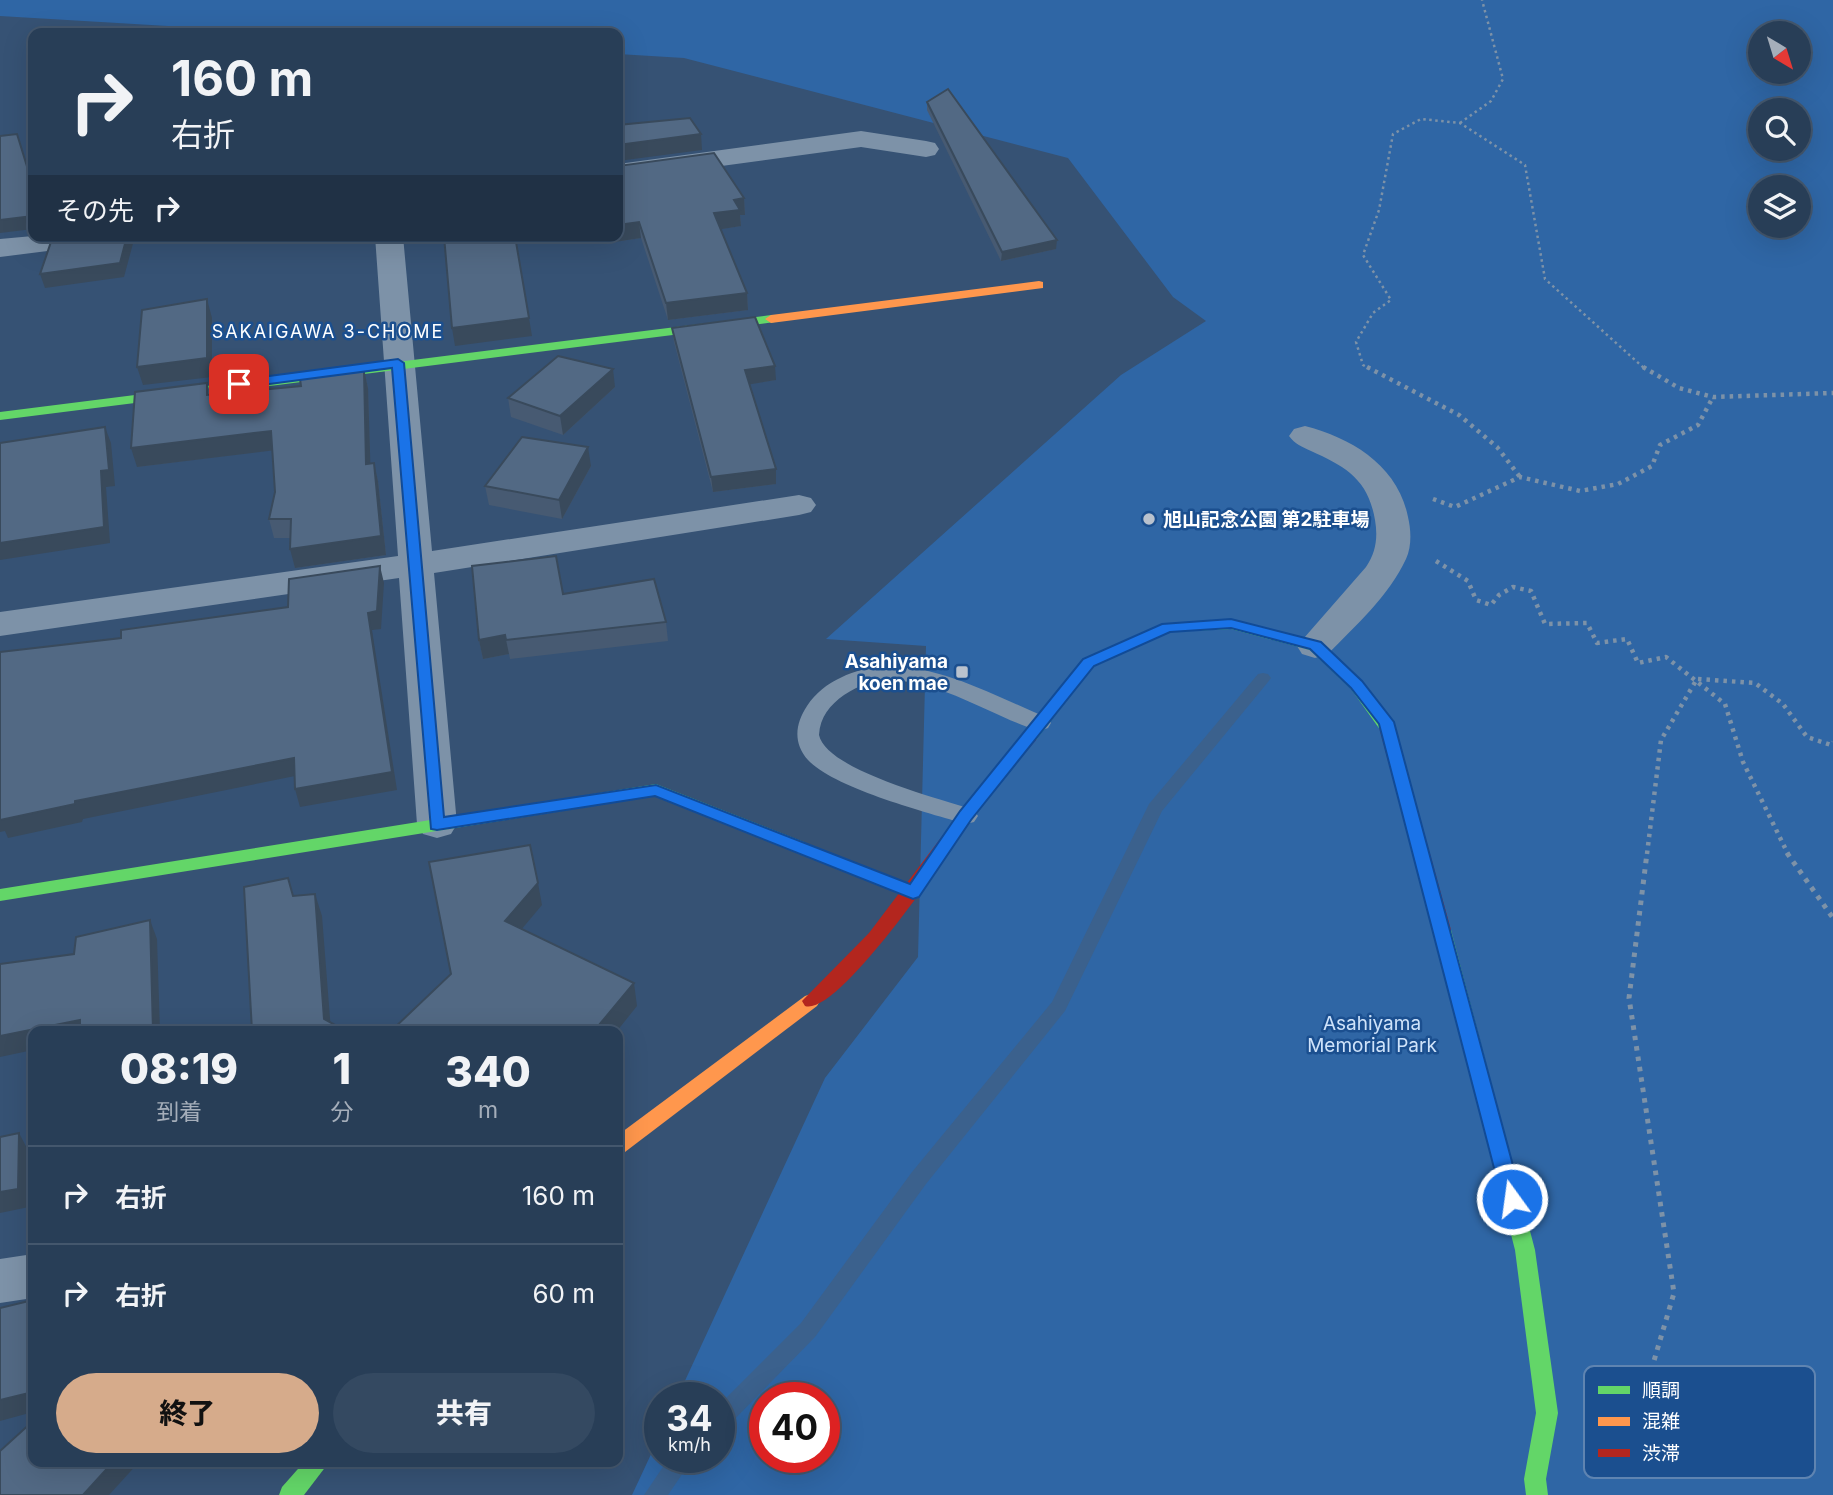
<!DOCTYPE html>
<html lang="ja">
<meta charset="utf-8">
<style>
:root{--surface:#283e57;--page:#344961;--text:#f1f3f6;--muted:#a5aeba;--line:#44576d;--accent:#d6ab8b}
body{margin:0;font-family:Inter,"Noto Sans JP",sans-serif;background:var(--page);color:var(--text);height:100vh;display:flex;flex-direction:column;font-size:26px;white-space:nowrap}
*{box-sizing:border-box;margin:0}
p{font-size:23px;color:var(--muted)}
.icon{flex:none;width:38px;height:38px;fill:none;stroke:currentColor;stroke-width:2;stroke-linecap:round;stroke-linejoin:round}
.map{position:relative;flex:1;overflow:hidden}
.details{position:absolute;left:28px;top:1026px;width:595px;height:441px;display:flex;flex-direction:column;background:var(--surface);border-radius:14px;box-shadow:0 7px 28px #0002,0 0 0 2px var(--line)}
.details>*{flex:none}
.top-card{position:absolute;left:28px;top:28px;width:595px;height:214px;border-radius:14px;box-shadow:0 7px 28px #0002,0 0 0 2px var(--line);background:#283e57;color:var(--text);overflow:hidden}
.needle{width:46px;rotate:142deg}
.fabs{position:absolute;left:1748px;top:21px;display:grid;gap:14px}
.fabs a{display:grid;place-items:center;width:63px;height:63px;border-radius:50%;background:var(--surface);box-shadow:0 7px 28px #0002,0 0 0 2px var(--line);font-size:35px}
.speed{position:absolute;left:644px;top:1382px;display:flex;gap:14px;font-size:35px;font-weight:700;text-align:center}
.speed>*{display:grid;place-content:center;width:91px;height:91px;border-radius:50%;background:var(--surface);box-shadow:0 7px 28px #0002,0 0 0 2px var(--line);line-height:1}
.speed small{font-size:18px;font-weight:400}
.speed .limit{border:10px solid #d22;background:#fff;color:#111}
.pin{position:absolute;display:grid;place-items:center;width:60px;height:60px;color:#fff;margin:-30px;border-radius:14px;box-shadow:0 4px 10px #0006}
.me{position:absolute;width:77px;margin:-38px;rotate:346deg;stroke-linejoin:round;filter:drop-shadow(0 0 5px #0008)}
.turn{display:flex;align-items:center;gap:24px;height:147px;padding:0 28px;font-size:32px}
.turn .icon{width:91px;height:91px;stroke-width:2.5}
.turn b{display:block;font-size:49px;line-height:60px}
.then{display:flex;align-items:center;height:66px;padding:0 28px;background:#0003;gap:14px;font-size:26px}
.eta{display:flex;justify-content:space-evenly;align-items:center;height:119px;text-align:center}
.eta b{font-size:42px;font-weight:800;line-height:49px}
.primary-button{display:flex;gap:14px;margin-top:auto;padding:14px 28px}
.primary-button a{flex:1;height:80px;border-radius:42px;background:var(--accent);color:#111;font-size:28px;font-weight:800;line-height:80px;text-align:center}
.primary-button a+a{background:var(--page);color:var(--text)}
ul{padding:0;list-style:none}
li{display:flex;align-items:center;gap:21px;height:98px;padding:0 28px;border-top:2px solid var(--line)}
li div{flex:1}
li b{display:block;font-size:26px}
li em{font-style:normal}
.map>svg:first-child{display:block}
.green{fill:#2f66a5;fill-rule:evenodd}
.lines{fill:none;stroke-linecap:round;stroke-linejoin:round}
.stream{fill:#3b618d;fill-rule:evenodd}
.path-far2{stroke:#7d92a8;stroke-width:2.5;stroke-dasharray:2.5 3.5;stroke-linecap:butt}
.path-far1{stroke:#7d92a8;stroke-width:4.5;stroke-dasharray:3.5 5;stroke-linecap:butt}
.path{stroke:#7d92a8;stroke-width:5;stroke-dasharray:4.5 6;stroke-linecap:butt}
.lane{fill:#7d92a8;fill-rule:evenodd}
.street{fill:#7d92a8;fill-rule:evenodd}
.fast{fill:#63d668;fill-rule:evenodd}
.slow{fill:#ff974d;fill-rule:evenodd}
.jam{fill:#b3261e;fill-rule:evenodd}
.wall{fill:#475a72}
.shaded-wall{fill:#394a5c}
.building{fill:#526984;stroke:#394a5c;stroke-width:2}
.route{fill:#1a73e8;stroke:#114b97;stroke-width:2}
.poi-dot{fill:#b9c2ce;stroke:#1b4f8f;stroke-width:2.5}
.labels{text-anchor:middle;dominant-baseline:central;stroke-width:5;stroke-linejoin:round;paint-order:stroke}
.far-neighbourhood-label{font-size:18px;letter-spacing:2px;fill:#fff;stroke:#1b4f8f}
.poi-label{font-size:19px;font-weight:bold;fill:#fff;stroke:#1b4f8f;text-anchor:start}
.park-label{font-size:19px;fill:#cfe3fa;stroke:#1b4f8f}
.key{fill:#1b4f8f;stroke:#5f84b1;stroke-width:2}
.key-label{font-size:19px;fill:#fff}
</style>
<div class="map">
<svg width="1833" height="1495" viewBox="0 0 1833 1495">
<rect width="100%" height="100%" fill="#365274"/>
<path class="green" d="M 0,0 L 1833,0 L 1833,1495 L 632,1495 L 660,1435 L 660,1458 L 719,1458 L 719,1398 L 677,1398 L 825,1078 L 918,957 L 926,646 L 826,639 L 1121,375 L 1206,321 L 1173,297 L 1068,158 L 684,58 L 618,54 L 618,33 L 286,33 L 0,16 ZM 1760,33 L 1799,33 L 1799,72 L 1760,72 ZM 1760,110 L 1799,110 L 1799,149 L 1760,149 ZM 1760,187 L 1799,187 L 1799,226 L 1760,226 ZM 765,1398 L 824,1398 L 824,1458 L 765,1458 Z"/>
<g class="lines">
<g class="stream">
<polygon points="1263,673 1268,674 1271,678 1268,682 1162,811 1065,1011 926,1184 815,1337 727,1427 719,1430 719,1405 801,1323 912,1172 1052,1002 1149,804 1258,674"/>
<polygon points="669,1458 693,1458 668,1495 644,1495"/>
</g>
<g class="path-far2">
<polyline points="1460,123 1491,101 1503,79 1482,0"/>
<polyline points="1370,369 1363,365 1356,342 1373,313 1391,300 1363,255 1379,210 1393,134 1421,119 1460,123 1525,165 1545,279 1645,369"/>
</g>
<g class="path-far1">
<polyline points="1367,367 1459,415 1497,447 1520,477"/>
<polyline points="1643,367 1679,388 1713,397 1833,393"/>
<polyline points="1433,499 1455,507 1520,477 1580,491 1618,484 1652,466 1660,445 1698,425 1713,397"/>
<polyline points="1436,561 1468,581 1476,600 1491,605 1499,595 1513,587 1531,591 1545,624 1587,623 1597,643 1627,639 1638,663 1666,657 1725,704 1743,762 1788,854"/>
<polyline points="1698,679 1755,683 1783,704 1807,737 1831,745 1833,742"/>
<polyline points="1647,854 1661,740 1697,679"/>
</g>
<g class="path">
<polyline points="1787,853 1833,918"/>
<polyline points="1599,1397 1648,1381 1674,1293 1629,998 1647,853"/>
</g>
<path class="lane" d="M 885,666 C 941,665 997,697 1048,718 L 1051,723 L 1048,728 L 1040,731 C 980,714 906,653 844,695 C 830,705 820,717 819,735 C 826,770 941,799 974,810 L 978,816 L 974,822 L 966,824 C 928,813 834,788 808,760 C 793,743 795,724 807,706 C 824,680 855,669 885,666 Z"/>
<g class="street">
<polygon points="861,131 926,141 935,143 939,149 935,155 926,157 861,147 618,180 618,164"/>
<polygon points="33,236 117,236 113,242 103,244 0,257 0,239"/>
<polygon points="375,236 403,236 432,551 799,495 811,498 816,505 811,512 799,515 434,573 457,824 451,834 437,838 423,834 417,824 399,578 0,636 0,612 398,556"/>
<path d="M 1305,426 C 1352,438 1398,466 1408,517 C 1411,530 1412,546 1406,559 C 1389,596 1355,626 1328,654 L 1315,658 L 1302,654 L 1297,646 L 1366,567 C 1376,553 1378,537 1375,520 C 1368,479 1346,467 1311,451 C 1302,447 1295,444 1289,436 L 1294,429 Z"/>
<polygon points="33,1254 33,1298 0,1303 0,1259"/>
</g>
<g class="fast">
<polygon points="771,315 775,316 775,322 0,420 0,412"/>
<polygon points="1231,619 1320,643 1361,681 1393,723 1395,727 1393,731 1381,731 1351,689 1310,650 1231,629 1169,632 1093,667 1036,740 1024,740 1022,736 1083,659 1162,624"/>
<polygon points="656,784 804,842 806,846 804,850 792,850 655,796 0,901 0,889"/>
<polygon points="1442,923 1448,925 1451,930 1535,1250 1558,1413 1546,1479 1548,1495 1526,1495 1524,1479 1536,1413 1515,1250 1433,930 1436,925"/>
<polygon points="305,1461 330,1461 304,1495 279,1495 282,1487"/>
</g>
<g class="slow">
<polygon points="1039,281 1043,282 1043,288 771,323 765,319 771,315"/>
<polygon points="798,840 919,888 921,892 919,896 907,896 792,850 790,846 792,842"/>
<polygon points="811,994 817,996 820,1001 817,1006 625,1152 618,1154 618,1135 805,996"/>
</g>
<g class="jam">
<polygon points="1387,722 1395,727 1451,930 1448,935 1436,935 1433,930 1379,727"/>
<path d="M 1030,731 L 1036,732 L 1038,736 L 1036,740 C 1014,766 992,792 972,819 C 951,849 839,1017 805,1006 L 802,1001 L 869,933 L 968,802 L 1024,732 Z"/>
</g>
</g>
<g class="wall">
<polygon points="927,102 1056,249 1001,261 927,110"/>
<polygon points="618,166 744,198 745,215 740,215 741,226 721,229 747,293 748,310 668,320 641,238 601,244 597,236 618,236"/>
<polygon points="672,328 776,380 749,384 776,484 713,492 674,342"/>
<polygon points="364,370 368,388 370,463 374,463 378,481 386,555 295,568 290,538 274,538 269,519 275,492 272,450 137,467 207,383 211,395 301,386"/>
<polygon points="615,387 563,435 511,417 508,398"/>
<polygon points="591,466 562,519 489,505 485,486"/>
<polygon points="563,594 666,622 668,641 510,659 509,654 483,659 479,640"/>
</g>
<g class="shaded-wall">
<polygon points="701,134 702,150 618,161 618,145"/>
<polygon points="744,198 745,215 740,215 741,226 716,230 714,213 734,200"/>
<polygon points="33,216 33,229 0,233 0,220"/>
<polygon points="639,222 641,238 601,244 600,236 618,236 618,225"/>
<polygon points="127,236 135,236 124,277 45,288 40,274"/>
<polygon points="1057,240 1056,249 1001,261 1002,252"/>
<polygon points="747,293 748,310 668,320 666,303"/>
<polygon points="207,299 212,318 212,377 143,385 137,367"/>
<polygon points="529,318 532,336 455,346 452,328"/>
<polygon points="775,366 776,380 746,385 745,370"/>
<polygon points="613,369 615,387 563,435 560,416"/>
<polygon points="364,370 368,388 371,483 366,464"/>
<polygon points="105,427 111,443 115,486 106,487 110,543 0,560 0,543 101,471"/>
<polygon points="271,431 276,450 137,467 131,448"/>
<polygon points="588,447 591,466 562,519 559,500"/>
<polygon points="374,463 378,481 386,555 295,568 290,549"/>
<polygon points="776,469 776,484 713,492 711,477"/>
<polygon points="380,566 384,583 381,629 372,630 397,790 300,807 295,789 368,613"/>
<polygon points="505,635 509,654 483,659 479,640"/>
<polygon points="294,758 300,775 83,819 82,822 8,838 5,831 0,832 0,813 75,801"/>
<polygon points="538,883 542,905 510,943 505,921"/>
<polygon points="315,894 322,916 331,1031 324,1019"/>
<polygon points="150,920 157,939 160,1031 153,1031"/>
<polygon points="634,983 637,1006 617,1031 594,1031"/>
<polygon points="80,1020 86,1031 33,1031 33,1050 0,1057 0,1036"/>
<polygon points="19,1133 29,1152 29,1207 0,1213 0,1192"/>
<polygon points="33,1392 33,1412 0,1421 0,1400"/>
<polygon points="114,1461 140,1461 109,1495 83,1495"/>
</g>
<g class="building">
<polygon points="948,89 1057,240 1002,252 927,102"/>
<polygon points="690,118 701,134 618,145 618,125"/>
<polygon points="17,134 33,186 33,216 0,220 0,136"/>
<polygon points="714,153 744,198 734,200 740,210 714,213 747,293 666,303 639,222 618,225 618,166"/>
<polygon points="70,236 127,236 120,263 40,274 52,239"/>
<polygon points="444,236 515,236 529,318 452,328"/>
<polygon points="207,299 207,358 137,367 142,310"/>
<polygon points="755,317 775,366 745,370 776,469 711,477 672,328"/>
<polygon points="558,356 613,369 560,416 508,398"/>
<polygon points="364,370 366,464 374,463 381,536 290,549 291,519 269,519 275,492 271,431 131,448 135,392 207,383 207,395 301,386 300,379"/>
<polygon points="105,427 109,470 101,471 104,527 0,543 0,443"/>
<polygon points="522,437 588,447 559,500 485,486"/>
<polygon points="556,556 563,594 654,579 666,622 506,640 505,635 479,640 472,566"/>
<polygon points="380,566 377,611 368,613 392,772 295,789 294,758 75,801 75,804 0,820 0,652 121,638 121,630 288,607 289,579"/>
<polygon points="530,845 538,883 505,921 634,983 594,1031 391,1031 451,974 429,862"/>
<polygon points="288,878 293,896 315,894 324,1019 346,1031 252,1031 244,887"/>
<polygon points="150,920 153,1031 80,1031 80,1020 0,1036 0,964 74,954 76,937"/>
<polygon points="19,1133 18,1189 0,1192 0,1137"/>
<polygon points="33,1300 33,1392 0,1400 0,1308"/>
<polygon points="33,1421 33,1461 114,1461 83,1495 0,1495 0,1451"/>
</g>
<polygon class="route" points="398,359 404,363 444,817 656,785 910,884 960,811 1083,659 1162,624 1231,619 1321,642 1362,681 1394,722 1522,1199 1519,1205 1512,1207 1505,1205 1502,1199 1379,724 1351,688 1310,649 1231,628 1170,632 1094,666 971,820 919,897 913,899 655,796 437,830 431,829 392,368 239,388 232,384 239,380"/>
<g class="poi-dot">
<circle cx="1149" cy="519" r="7"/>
<rect x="955" y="665" width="14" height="14" rx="3.5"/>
</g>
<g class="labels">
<g class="far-neighbourhood-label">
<text x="328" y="331">SAKAIGAWA 3-CHOME</text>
</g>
<g class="poi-label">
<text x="1163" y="519">旭山記念公園 第2駐車場</text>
<text x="948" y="661" text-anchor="end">Asahiyama<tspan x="948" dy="22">koen mae</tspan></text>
</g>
<g class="park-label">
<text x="1372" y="1023">Asahiyama<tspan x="1372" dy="22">Memorial Park</tspan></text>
</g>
</g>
<rect x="1584" y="1366" width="231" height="112" rx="10" class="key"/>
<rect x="1598" y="1386" width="32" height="8" fill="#63d668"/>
<rect x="1598" y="1417" width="32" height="9" fill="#ff974d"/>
<rect x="1598" y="1449" width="32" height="8" fill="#b3261e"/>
<g class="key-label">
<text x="1642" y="1397">順調</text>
<text x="1642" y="1428">混雑</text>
<text x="1642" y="1460">渋滞</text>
</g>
</svg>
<div class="fabs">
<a><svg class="needle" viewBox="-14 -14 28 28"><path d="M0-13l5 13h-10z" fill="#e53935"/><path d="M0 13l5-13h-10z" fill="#a5aeba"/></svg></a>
<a><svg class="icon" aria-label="search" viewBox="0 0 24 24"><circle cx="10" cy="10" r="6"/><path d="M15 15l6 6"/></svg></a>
<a><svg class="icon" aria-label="layers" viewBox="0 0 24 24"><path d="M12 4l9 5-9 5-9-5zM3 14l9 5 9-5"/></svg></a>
</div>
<div class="speed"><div>34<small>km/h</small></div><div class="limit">40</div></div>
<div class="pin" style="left:239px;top:384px;background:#d93025"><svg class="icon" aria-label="arrive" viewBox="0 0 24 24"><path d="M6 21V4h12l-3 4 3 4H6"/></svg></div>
<svg class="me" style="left:1512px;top:1199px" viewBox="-20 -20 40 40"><circle r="17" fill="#1a73e8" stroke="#fff" stroke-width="3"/><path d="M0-11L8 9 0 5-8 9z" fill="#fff"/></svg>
<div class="top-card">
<div class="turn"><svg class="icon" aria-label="right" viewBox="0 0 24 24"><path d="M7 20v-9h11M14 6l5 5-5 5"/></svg><div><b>160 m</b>右折</div></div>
<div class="then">その先<svg class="icon" aria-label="right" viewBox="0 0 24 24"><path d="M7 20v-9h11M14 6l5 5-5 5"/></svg></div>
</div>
<section class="details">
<div class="eta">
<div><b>08:19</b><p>到着</p></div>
<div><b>1</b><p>分</p></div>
<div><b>340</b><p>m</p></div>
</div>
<ul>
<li><svg class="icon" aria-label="right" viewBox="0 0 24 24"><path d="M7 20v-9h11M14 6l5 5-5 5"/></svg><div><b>右折</b></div><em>160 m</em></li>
<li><svg class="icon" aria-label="right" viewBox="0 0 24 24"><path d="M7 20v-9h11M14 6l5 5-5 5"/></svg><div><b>右折</b></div><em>60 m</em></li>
</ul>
<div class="primary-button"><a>終了</a><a>共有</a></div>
</section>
</div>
